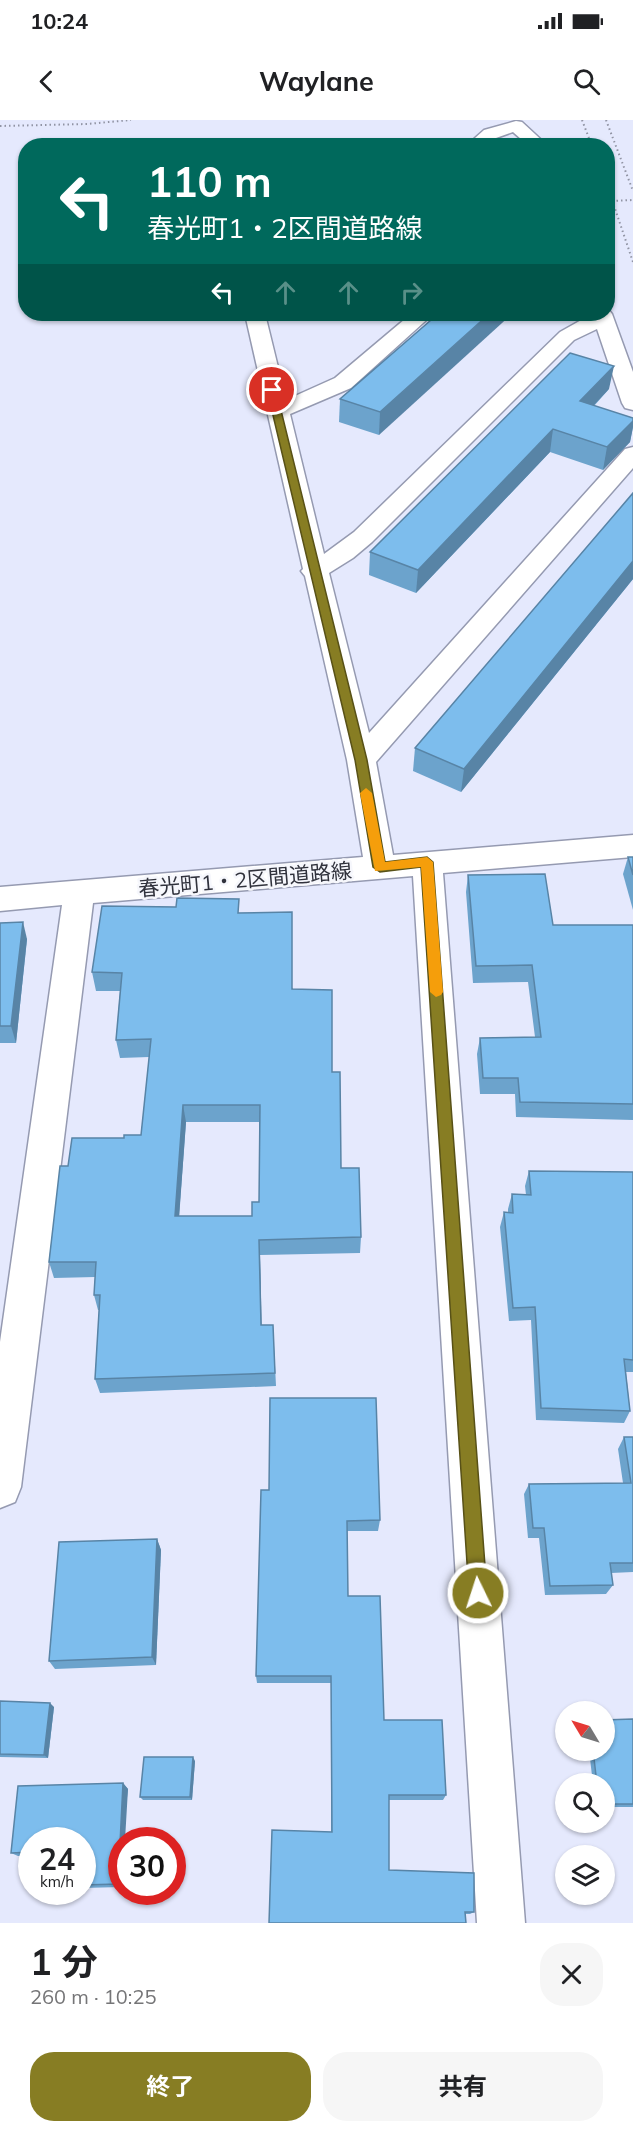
<!DOCTYPE html>
<html lang="ja">
<meta charset="utf-8">
<style>
:root{--surface:#fff;--page:#f6f6f6;--text:#202124;--muted:#757577;--accent:#877d23}
body{margin:0;font-family:Mulish,"Noto Sans JP",sans-serif;background:var(--page);color:var(--text);height:100vh;display:flex;flex-direction:column;font-size:22px;white-space:nowrap}
*{box-sizing:border-box;margin:0}
p{font-size:20px;color:var(--muted)}
.icon{flex:none;width:33px;height:33px;fill:none;stroke:currentColor;stroke-width:2;stroke-linecap:round;stroke-linejoin:round}
.map{position:relative;height:1803px;overflow:hidden}
.details{display:flex;flex-direction:column;background:var(--surface);flex:1}
.details>*{flex:none}
.guide{position:absolute;left:18px;top:18px;width:597px;height:183px;border-radius:24px;box-shadow:0 2px 4px #0004;background:#00695c;color:#fff;overflow:hidden}
.needle{width:39px;rotate:308deg}
.controls{position:absolute;left:555px;top:1581px;display:grid;gap:12px}
.controls a{display:grid;place-items:center;width:60px;height:60px;border-radius:50%;background:var(--surface);box-shadow:0 2px 4px #0004;font-size:30px}
.speed{position:absolute;left:18px;top:1707px;display:flex;gap:12px;font-size:30px;font-weight:700;text-align:center}
.speed>*{display:grid;place-content:center;width:78px;height:78px;border-radius:50%;background:var(--surface);box-shadow:0 2px 4px #0004;line-height:1}
.speed small{font-size:15px;font-weight:400}
.speed .limit{border:9px solid #d22;background:#fff;color:#111}
.pin{position:absolute;display:grid;place-items:center;width:51px;height:51px;color:#fff;margin:-26px;border:3px solid #fff;border-radius:50%;box-shadow:0 2px 6px #0007}
.me{position:absolute;width:66px;margin:-33px;rotate:356deg;stroke-linejoin:round;filter:drop-shadow(0 0 4px #0008)}
.turn{display:flex;align-items:center;gap:21px;height:126px;padding:0 30px;font-size:27px}
.turn .icon{width:78px;height:78px;stroke-width:2.5}
.turn b{display:block;font-size:42px;line-height:51px}
.lanes{display:flex;align-items:center;height:57px;padding:0 30px;background:#0003;justify-content:center;gap:30px;direction:ltr}
.lanes .off{opacity:.35}
.round{display:grid;place-items:center;flex:none;width:63px;height:63px;border-radius:24px;background:var(--page)}
.head{display:flex;align-items:center;justify-content:space-between;height:102px;padding:0 30px}
h1{font-size:36px;font-weight:700;line-height:45px}
.button{display:flex;gap:12px;margin-top:auto;padding:12px 30px}
.button a{flex:1;height:69px;border-radius:24px;background:var(--accent);color:#fff;font-size:24px;font-weight:700;line-height:69px;text-align:center}
.button a+a{background:var(--page);color:var(--text)}
.status{display:flex;justify-content:space-between;align-items:center;height:42px;padding:0 30px;background:var(--surface);direction:ltr}
.status svg{height:16px;fill:currentColor}
header{display:flex;justify-content:space-between;align-items:center;height:78px;padding:0 30px;background:var(--surface);font-size:27px;font-weight:700}
.map>svg:first-child{display:block}
.lines{fill:none;stroke-linecap:round;stroke-linejoin:round}
.minor-casing{stroke:#959ab1;stroke-width:3}
.path{stroke:#9194a4;stroke-width:2;stroke-dasharray:1.5 3;stroke-linecap:butt}
.minor{fill:#fff;fill-rule:evenodd}
.wall{fill:#6ca3cc;fill-rule:evenodd}
.shaded-wall{fill:#5884a6}
.building{fill:#7dbded;stroke:#5884a6;stroke-width:1.5;fill-rule:evenodd}
.route{fill:#877d23;stroke:#585117;stroke-width:1.5}
.slow{fill:#f59e0b}
.labels{text-anchor:middle;dominant-baseline:central;stroke-width:5;stroke-linejoin:round;paint-order:stroke}
.street-label{font-size:21px;fill:#30323c;stroke:#f6f7fc}
</style>
<div class="status"><b>10:24</b><svg viewBox="0 0 49 12"><path d="M0 12V9h3v3zM5 12V6h3v6zM10 12V3h3v9zM15 12V0h3v12zM26 1h20v11H26zM47 4h2v5h-2z"/></svg></div>
<header><svg class="icon" aria-label="back" viewBox="0 0 24 24"><path d="M15 5l-7 7 7 7"/></svg>Waylane<svg class="icon" aria-label="search" viewBox="0 0 24 24"><circle cx="10" cy="10" r="6"/><path d="M15 15l6 6"/></svg></header>
<div class="map">
<svg width="633" height="1803" viewBox="0 0 633 1803">
<rect width="100%" height="100%" fill="#e5e9fd"/>
<g class="lines">
<defs>
<g id="minor">
<polygon points="516,1 522,2 548,26 529,26 513,12 496,18 486,26 466,26 484,10"/>
<polygon points="608,189 612,194 633,252 633,290 625,288 622,283 597,209 574,220 372,422 353,438 329,453 369,613 625,329 633,327 633,348 376,642 393,735 633,715 633,737 443,753 525,1803 477,1803 413,756 93,783 21,1367 15,1382 0,1388 0,1222 62,785 0,791 0,767 363,737 347,640 305,456 301,451 303,449 245,194 265,194 286,280 335,258 411,194 433,194 351,268 290,294 324,434 354,412 560,212 592,194 608,194"/>
</g>
</defs>
<use href="#minor" class="minor-casing"/>
<g class="path">
<polyline points="582,0 592,26"/>
<polyline points="606,0 633,71"/>
<polyline points="0,6 87,4 131,0"/>
<polyline points="608,68 633,142"/>
<polyline points="612,81 633,80"/>
</g>
<use href="#minor" class="minor"/>
</g>
<g class="wall">
<polygon points="438,194 379,315 339,302 340,279"/>
<polygon points="609,269 594,286 633,298 633,307 630,322 603,350 550,332 416,473 369,455 370,432"/>
<polygon points="633,373 633,459 461,672 413,651 415,628"/>
<polygon points="628,737 633,737 633,790 623,754"/>
<polygon points="468,755 553,805 633,805 633,1000 516,997 515,974 480,974 477,934 480,918 535,917 528,862 473,863 466,772"/>
<path d="M 240,793 L 293,869 L 332,952 L 341,1048 L 361,1117 L 360,1133 L 260,1135 L 261,1205 L 273,1205 L 276,1266 L 100,1273 L 95,1259 L 99,1190 L 98,1190 L 94,1175 L 95,1157 L 54,1158 L 49,1142 L 68,1046 L 124,1018 L 141,1015 L 149,937 L 120,938 L 116,920 L 120,871 L 96,871 L 92,852 ZM 186,1002 L 259,1002 L 259,1082 L 252,1096 L 179,1096 Z"/>
<polygon points="0,803 27,819 16,923 0,923"/>
<polygon points="529,1051 633,1052 633,1252 626,1252 630,1291 624,1303 536,1300 531,1200 509,1201 500,1107 504,1092 508,1093 508,1089 512,1074 526,1075 525,1066"/>
<polygon points="624,1317 633,1317 633,1452 611,1453 613,1465 606,1474 545,1475 539,1418 528,1418 524,1374 529,1364 623,1363 618,1329"/>
<polygon points="269,1370 380,1400 378,1411 347,1411 348,1476 384,1600 446,1675 443,1680 389,1680 389,1750 474,1792 470,1794 465,1794 466,1803 331,1712 331,1563 257,1563 256,1556"/>
<polygon points="157,1419 161,1430 156,1545 55,1549 49,1541"/>
<polygon points="0,1581 54,1587 48,1638 0,1637"/>
<polygon points="633,1599 633,1687 604,1687 604,1664 593,1664 589,1630 604,1630"/>
<polygon points="195,1641 192,1680 143,1680 140,1677"/>
<polygon points="123,1663 128,1669 122,1720 122,1767 82,1768 82,1720 32,1720 32,1736 18,1736 11,1733"/>
</g>
<g class="shaded-wall">
<polygon points="489,194 512,194 379,315 380,292"/>
<polygon points="614,246 609,269 576,304 580,281"/>
<polygon points="633,301 633,307 630,322 603,350 607,327"/>
<polygon points="553,309 550,332 416,473 418,450"/>
<polygon points="633,441 633,459 461,672 464,649"/>
<polygon points="23,802 27,819 16,923 11,906"/>
<polygon points="183,985 186,1002 178,1112 175,1096"/>
<polygon points="259,1120 260,1135 262,1220 261,1205"/>
<polygon points="157,1419 161,1430 156,1545 152,1537"/>
<polygon points="50,1583 54,1587 48,1638 44,1635"/>
<polygon points="193,1637 195,1641 192,1680 190,1677"/>
<polygon points="123,1663 128,1669 125,1720 122,1720 122,1767 118,1764"/>
</g>
<g class="building">
<polygon points="438,194 489,194 380,292 340,279"/>
<polygon points="570,233 614,246 580,281 633,298 633,301 607,327 553,309 418,450 370,432"/>
<polygon points="633,373 633,441 464,649 415,628"/>
<polygon points="628,737 633,737 633,755"/>
<polygon points="545,754 553,805 633,805 633,984 520,982 518,958 483,958 480,918 541,917 532,845 476,846 468,755"/>
<path d="M 177,778 L 239,779 L 238,793 L 292,792 L 292,869 L 332,870 L 332,952 L 340,952 L 341,1048 L 359,1048 L 361,1117 L 259,1120 L 261,1205 L 273,1205 L 275,1253 L 95,1259 L 100,1175 L 94,1175 L 96,1142 L 49,1142 L 60,1046 L 68,1046 L 72,1018 L 124,1018 L 124,1015 L 141,1015 L 151,919 L 116,920 L 122,853 L 92,852 L 102,786 L 176,787 ZM 183,985 L 260,985 L 259,1082 L 252,1082 L 252,1096 L 175,1096 Z"/>
<polygon points="23,802 11,906 0,906 0,803"/>
<polygon points="529,1051 633,1052 633,1240 624,1239 630,1291 541,1288 535,1187 513,1188 504,1092 513,1093 512,1074 531,1075"/>
<polygon points="270,1278 376,1278 380,1400 347,1401 348,1476 380,1476 384,1600 442,1600 446,1675 389,1675 389,1750 474,1753 474,1792 465,1792 466,1803 269,1803 272,1710 332,1712 331,1556 256,1556 261,1370 269,1370"/>
<polygon points="624,1317 633,1317 633,1443 610,1443 613,1465 550,1466 544,1408 533,1408 529,1364 631,1363"/>
<polygon points="157,1419 152,1537 49,1541 59,1422"/>
<polygon points="0,1581 50,1583 44,1635 0,1634"/>
<polygon points="633,1599 633,1684 604,1684 604,1664 597,1664 593,1630 604,1630 604,1600"/>
<polygon points="144,1637 193,1637 190,1677 140,1677"/>
<polygon points="123,1663 118,1764 82,1765 82,1720 32,1720 32,1732 11,1733 18,1666"/>
</g>
<polygon class="route" points="272,267 276,270 367,640 385,742 427,737 433,742 487,1473 485,1479 478,1482 472,1479 469,1473 421,747 380,752 373,747 355,640 267,270"/>
<polygon class="slow" points="366,668 372,673 385,742 427,737 433,742 443,872 441,875 436,877 430,872 421,747 375,751 360,673"/>
<g class="labels">
<g class="street-label">
<text transform="translate(245 759) rotate(-5)">春光町1・2区間道路線</text>
</g>
</g>
</svg>
<div class="controls">
<a><svg class="needle" viewBox="-14 -14 28 28"><path d="M0-13l5 13h-10z" fill="#e53935"/><path d="M0 13l5-13h-10z" fill="#757577"/></svg></a>
<a><svg class="icon" aria-label="search" viewBox="0 0 24 24"><circle cx="10" cy="10" r="6"/><path d="M15 15l6 6"/></svg></a>
<a><svg class="icon" aria-label="layers" viewBox="0 0 24 24"><path d="M12 4l9 5-9 5-9-5zM3 14l9 5 9-5"/></svg></a>
</div>
<div class="speed"><div>24<small>km/h</small></div><div class="limit">30</div></div>
<div class="pin" style="left:272px;top:270px;background:#d93025"><svg class="icon" aria-label="arrive" viewBox="0 0 24 24"><path d="M6 21V4h12l-3 4 3 4H6"/></svg></div>
<svg class="me" style="left:478px;top:1473px" viewBox="-20 -20 40 40"><circle r="17" fill="#877d23" stroke="#fff" stroke-width="3"/><path d="M0-11L8 9 0 5-8 9z" fill="#fff"/></svg>
<div class="guide">
<div class="turn"><svg class="icon" aria-label="left" viewBox="0 0 24 24"><path d="M17 20v-9H6M10 6l-5 5 5 5"/></svg><div><b>110 m</b>春光町1・2区間道路線</div></div>
<div class="lanes"><svg class="icon" aria-label="left" viewBox="0 0 24 24"><path d="M17 20v-9H6M10 6l-5 5 5 5"/></svg><svg class="icon off" aria-label="ahead" viewBox="0 0 24 24"><path d="M12 20V5M6 11l6-6 6 6"/></svg><svg class="icon off" aria-label="ahead" viewBox="0 0 24 24"><path d="M12 20V5M6 11l6-6 6 6"/></svg><svg class="icon off" aria-label="right" viewBox="0 0 24 24"><path d="M7 20v-9h11M14 6l5 5-5 5"/></svg></div>
</div>
</div>
<section class="details">
<div class="head"><div><h1>1 分</h1><p>260 m · 10:25</p></div><a class="round"><svg class="icon" aria-label="close" viewBox="0 0 24 24"><path d="M6 6l12 12M18 6L6 18"/></svg></a></div>
<div class="button"><a>終了</a><a>共有</a></div>
</section>
